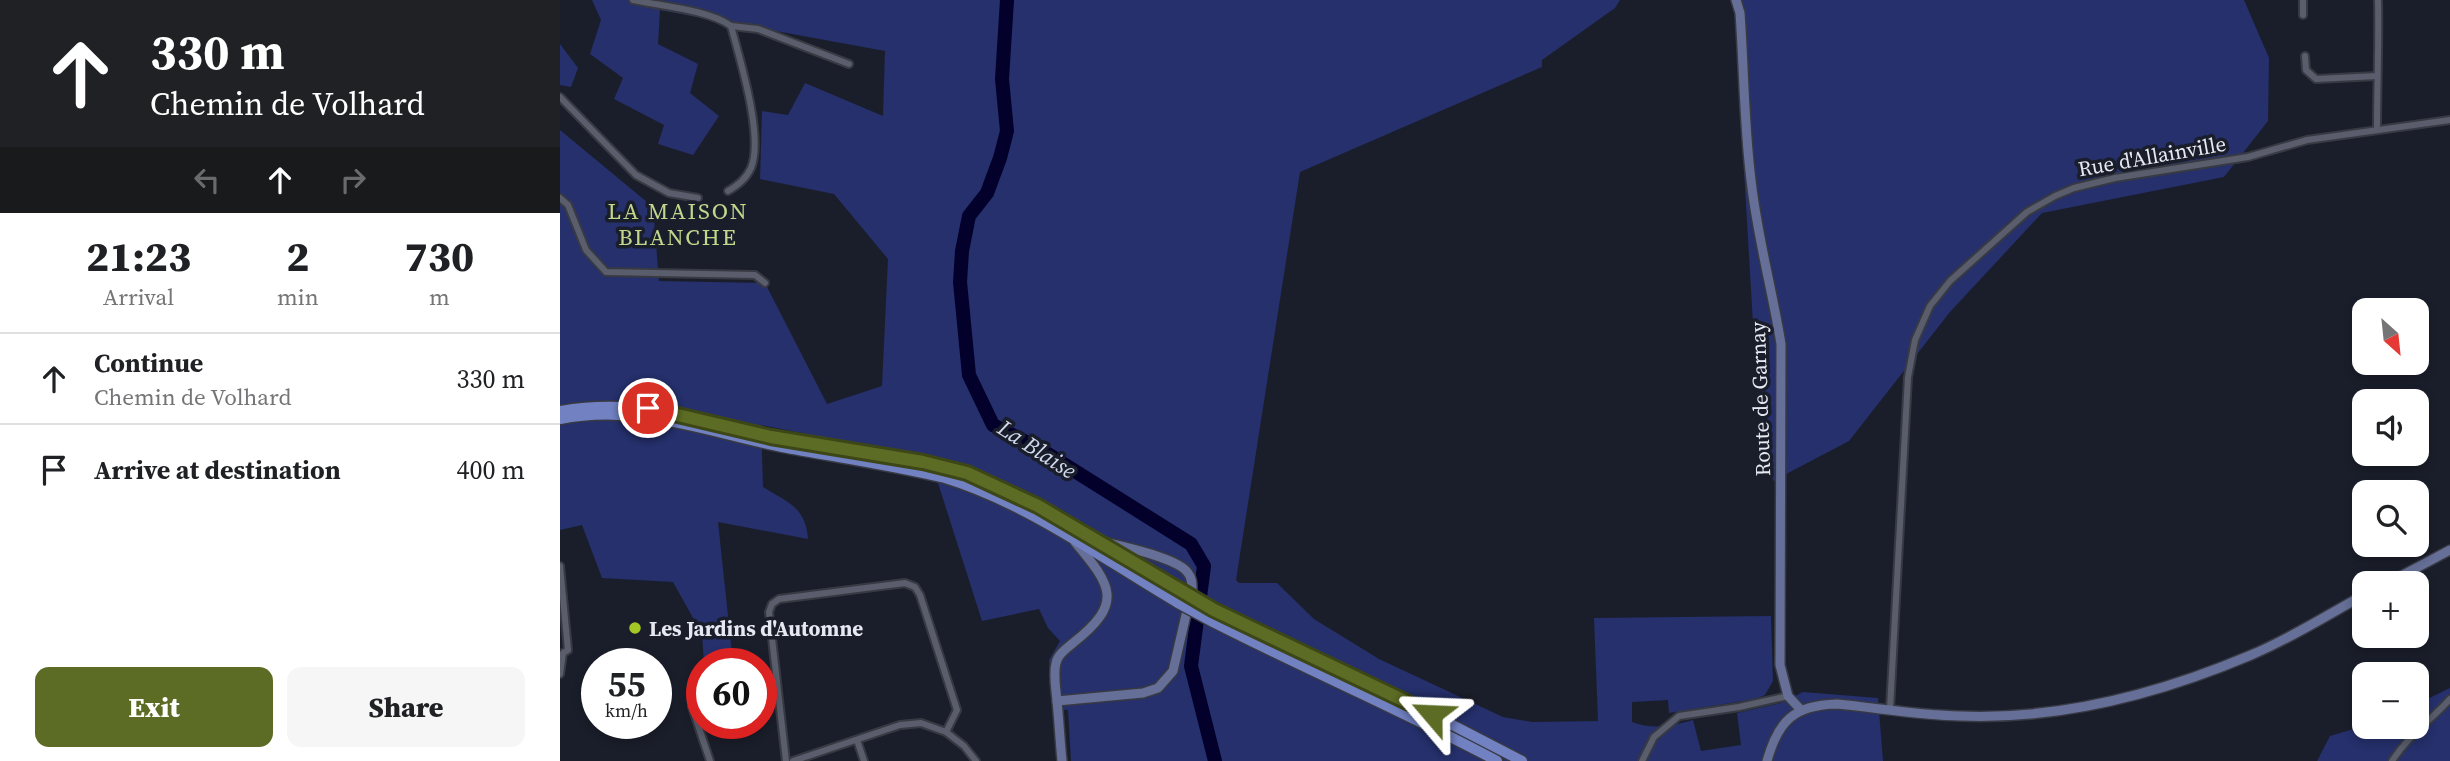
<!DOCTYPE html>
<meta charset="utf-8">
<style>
:root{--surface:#fff;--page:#f6f6f6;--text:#202124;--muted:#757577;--line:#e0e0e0;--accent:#5c6c24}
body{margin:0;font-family:"Source Serif 4",serif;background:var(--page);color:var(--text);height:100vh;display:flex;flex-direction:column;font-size:26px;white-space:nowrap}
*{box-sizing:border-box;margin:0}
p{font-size:23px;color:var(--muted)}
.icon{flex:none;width:38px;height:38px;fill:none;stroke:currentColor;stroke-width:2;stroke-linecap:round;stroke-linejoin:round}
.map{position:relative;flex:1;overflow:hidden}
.drawer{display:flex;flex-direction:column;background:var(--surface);width:560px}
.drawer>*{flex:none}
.hud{background:#202124;color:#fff;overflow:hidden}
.needle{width:46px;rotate:153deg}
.fabs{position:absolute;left:1792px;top:298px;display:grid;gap:14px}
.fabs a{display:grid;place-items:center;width:77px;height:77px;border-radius:14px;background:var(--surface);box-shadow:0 4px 10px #0003;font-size:35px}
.speed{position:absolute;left:21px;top:648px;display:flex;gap:14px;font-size:35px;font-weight:700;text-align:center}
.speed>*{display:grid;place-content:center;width:91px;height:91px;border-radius:50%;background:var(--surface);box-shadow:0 4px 10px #0003;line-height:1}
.speed small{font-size:18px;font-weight:400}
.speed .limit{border:10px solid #d22;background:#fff;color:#111}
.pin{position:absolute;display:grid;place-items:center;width:60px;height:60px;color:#fff;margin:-30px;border:4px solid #fff;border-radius:50%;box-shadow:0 2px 7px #0007}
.me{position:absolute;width:77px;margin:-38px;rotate:296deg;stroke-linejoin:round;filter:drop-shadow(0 0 5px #0008)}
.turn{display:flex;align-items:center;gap:24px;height:147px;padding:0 35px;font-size:32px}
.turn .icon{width:91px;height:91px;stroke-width:2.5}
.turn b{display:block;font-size:49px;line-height:60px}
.lanes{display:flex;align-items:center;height:66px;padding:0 35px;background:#0003;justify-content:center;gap:35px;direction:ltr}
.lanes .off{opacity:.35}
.eta{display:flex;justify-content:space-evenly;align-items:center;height:119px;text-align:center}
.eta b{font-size:42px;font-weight:800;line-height:49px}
.primary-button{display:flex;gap:14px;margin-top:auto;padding:14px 35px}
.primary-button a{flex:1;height:80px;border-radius:14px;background:var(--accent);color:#fff;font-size:28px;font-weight:800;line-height:80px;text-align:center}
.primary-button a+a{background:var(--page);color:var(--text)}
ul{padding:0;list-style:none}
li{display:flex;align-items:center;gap:21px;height:91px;padding:0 35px;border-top:2px solid var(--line)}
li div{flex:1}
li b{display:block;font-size:26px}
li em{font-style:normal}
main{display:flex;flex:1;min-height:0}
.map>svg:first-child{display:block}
.green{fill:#25306c}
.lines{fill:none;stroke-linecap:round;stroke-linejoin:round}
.river{stroke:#03002b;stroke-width:14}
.street-casing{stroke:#383a43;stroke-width:10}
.secondary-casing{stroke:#383a43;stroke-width:12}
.primary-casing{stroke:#383a43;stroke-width:13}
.street{stroke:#595d6c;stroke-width:6}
.secondary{stroke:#656f97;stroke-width:9}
.primary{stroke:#7181c2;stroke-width:10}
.primary-bridge-casing{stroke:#383a43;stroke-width:13;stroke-linecap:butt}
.primary-bridge{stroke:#7181c2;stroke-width:10}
.route-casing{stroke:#3c4617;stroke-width:18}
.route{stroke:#5c6c24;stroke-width:12}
.poi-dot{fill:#a5c824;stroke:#1a1e2a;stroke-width:2.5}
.labels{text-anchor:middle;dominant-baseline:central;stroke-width:7;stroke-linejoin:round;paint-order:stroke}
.street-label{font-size:21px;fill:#e7e9f2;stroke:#1a1e2a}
.poi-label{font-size:21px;font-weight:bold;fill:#e7e9f2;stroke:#1a1e2a;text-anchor:start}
.neighbourhood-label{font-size:23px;letter-spacing:2px;fill:#c0d78c;stroke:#1a1e2a}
.water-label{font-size:23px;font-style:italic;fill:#d2d8ed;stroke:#1a1e2a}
</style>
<main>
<section class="drawer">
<div class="hud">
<div class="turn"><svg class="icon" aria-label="ahead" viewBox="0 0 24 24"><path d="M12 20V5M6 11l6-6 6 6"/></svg><div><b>330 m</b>Chemin de Volhard</div></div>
<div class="lanes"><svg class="icon off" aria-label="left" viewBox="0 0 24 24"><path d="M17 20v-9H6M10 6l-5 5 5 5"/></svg><svg class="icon" aria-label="ahead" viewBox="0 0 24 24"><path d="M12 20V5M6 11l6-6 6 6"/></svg><svg class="icon off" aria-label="right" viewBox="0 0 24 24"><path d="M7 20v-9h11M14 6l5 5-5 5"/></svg></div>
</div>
<div class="eta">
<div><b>21:23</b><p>Arrival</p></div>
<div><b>2</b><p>min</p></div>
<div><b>730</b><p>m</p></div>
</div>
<ul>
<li><svg class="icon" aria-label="ahead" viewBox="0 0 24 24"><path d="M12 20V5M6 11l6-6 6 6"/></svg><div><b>Continue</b><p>Chemin de Volhard</p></div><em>330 m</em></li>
<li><svg class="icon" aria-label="arrive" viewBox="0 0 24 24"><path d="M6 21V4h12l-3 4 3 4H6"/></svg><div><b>Arrive at destination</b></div><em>400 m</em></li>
</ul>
<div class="primary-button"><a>Exit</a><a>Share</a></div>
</section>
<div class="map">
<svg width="1890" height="761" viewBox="0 0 1890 761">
<rect width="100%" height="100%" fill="#1a1e2a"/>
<g class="green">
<path d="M 32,0 L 1060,0 L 1055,8 L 982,60 L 982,67 L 740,172 L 676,580 L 679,583 L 717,583 L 754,619 L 819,659 L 943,717 L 972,722 L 1038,721 L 1034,618 L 1211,616 L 1213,681 L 1205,695 L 1195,699 L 1109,713 L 1108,700 L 1072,702 L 1072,722 C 1093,730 1113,726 1133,720 L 1141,751 L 1181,745 L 1177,713 L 1221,703 L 1243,692 L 1318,698 L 1323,761 L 511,761 L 508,710 L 492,709 L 489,660 L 500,641 L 488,628 L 479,609 L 422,621 L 370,458 L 201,425 L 203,487 C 227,502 246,507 248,539 L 158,522 L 173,663 L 144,663 L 142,634 L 113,582 L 42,578 L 22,525 L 0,530 L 0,130 L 93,207 L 99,281 L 205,283 L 267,404 L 322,386 L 328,259 L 274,194 L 200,179 L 202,111 L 228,115 L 245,83 L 323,116 L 325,51 L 100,10 L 98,44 L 138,64 L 130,93 L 159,116 L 133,155 L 98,144 L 104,125 L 54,99 L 63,78 L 30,54 L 41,20 Z"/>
<polygon points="1174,0 1684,0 1709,58 1708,121 1664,177 1482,213 1390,312 1289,441 1213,481 1197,392"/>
<polygon points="0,44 18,68 11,87 0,85"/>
<polygon points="1890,688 1890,761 1757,761 1770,736 1804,726 1857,726 1857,704"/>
</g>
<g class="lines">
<polyline class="river" points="447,0 442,79 447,131 440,158 427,193 409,216 402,251 400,282 409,375 433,425 483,451 631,544 644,566 631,666 655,761"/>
<defs>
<g id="street">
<path d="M 73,0 C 101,6 149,10 171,26"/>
<polyline points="1743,0 1743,15"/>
<polyline points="171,26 198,29 289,64"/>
<polyline points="1745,56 1746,70 1756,79 1817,76"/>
<polyline points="0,97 76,175 109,193 138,198"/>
<path d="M 1817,130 C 1817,87 1819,44 1818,0"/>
<path d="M 168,191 C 178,185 186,179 191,168 C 204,137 180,60 171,26"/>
<polyline points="0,198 8,205 26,250 46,272 195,275 205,283"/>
<polyline points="0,674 3,653 8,650 0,566"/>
<polyline points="132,707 150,761"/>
<polyline points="1330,709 1348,377 1355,340 1370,306 1390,281 1467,212 1495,196 1514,188 1555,178 1688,157 1747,140 1890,120"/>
<polyline points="297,740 304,761"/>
<polyline points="226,761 209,612 212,604 219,599 345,583 355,587 360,595 397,710 386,732"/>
<polyline points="233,761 340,725 361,723 386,732 404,746 416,761"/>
<polyline points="1082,761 1094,737 1119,716 1179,707 1228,696"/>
<path d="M 1832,761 C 1848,736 1871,720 1890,699"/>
</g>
<g id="secondary">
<path d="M 1176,0 L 1180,13 C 1184,69 1184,125 1191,180 C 1197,235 1212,289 1221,344 L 1220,665 L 1228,696 L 1241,710"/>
<polyline points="1828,583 1890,550"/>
<path d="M 497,701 L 583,693 L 598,688 L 613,671 L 632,589 C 632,583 632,578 628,573 C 619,558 563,547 545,542"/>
<path d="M 502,761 C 500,741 499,721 497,701 C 496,689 493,675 496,663 C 498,654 506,649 513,643 C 564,603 552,586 515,542"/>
<path d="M 1207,761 C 1218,721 1234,705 1277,704 C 1318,708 1359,715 1400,716 C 1500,720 1599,694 1691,655 C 1730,639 1767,615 1804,595"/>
</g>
<g id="primary">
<path d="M 0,411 C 83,397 136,421 214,437 C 277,451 345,452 407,473 C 483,499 551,550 621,590"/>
<path d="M 0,419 C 76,403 148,432 222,447 C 276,457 331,465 385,478 C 469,504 543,559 618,603"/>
<polyline points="654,610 848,702 962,761"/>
<path d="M 653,622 C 747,670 844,711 937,761"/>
</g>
</defs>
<use href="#street" class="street-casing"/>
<use href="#secondary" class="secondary-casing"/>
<use href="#primary" class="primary-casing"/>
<use href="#street" class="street"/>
<use href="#secondary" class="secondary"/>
<use href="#primary" class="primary"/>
<defs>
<g id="primary-bridge">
<polyline points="621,590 654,610"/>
<polyline points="618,603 653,622"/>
</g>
</defs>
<use href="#primary-bridge" class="primary-bridge-casing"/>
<use href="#primary-bridge" class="primary-bridge"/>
</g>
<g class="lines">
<defs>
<polyline id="route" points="88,408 211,437 363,462 407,473 478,506 654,610 872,714"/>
</defs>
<use href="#route" class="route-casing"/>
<use href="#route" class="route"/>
</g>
<circle class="poi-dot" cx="75" cy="628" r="7"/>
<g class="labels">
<g class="street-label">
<text transform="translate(1592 156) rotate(-10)">Rue d'Allainville</text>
<text transform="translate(1200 399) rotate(-92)">Route de Garnay</text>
</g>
<g class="poi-label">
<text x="89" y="628">Les Jardins d'Automne</text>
</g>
<g class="neighbourhood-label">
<text x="118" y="211">LA MAISON<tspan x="118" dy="26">BLANCHE</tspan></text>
</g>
<g class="water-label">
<text transform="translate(477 449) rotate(33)">La Blaise</text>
</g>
</g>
</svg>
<div class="fabs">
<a><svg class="needle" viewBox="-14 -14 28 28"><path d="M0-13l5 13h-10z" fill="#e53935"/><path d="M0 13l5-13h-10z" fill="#757577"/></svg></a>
<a><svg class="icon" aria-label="sound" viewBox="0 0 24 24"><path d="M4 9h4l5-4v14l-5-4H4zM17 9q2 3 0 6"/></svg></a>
<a><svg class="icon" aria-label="search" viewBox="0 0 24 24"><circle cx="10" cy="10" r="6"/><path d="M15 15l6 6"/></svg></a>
<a>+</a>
<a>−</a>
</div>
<div class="speed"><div>55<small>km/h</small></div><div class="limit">60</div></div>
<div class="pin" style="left:88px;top:408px;background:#d93025"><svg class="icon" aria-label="arrive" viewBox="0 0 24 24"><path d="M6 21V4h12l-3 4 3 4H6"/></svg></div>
<svg class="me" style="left:872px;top:714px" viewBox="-20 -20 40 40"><path d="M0-17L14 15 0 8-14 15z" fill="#5c6c24" stroke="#fff" stroke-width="4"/></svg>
</div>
</main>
